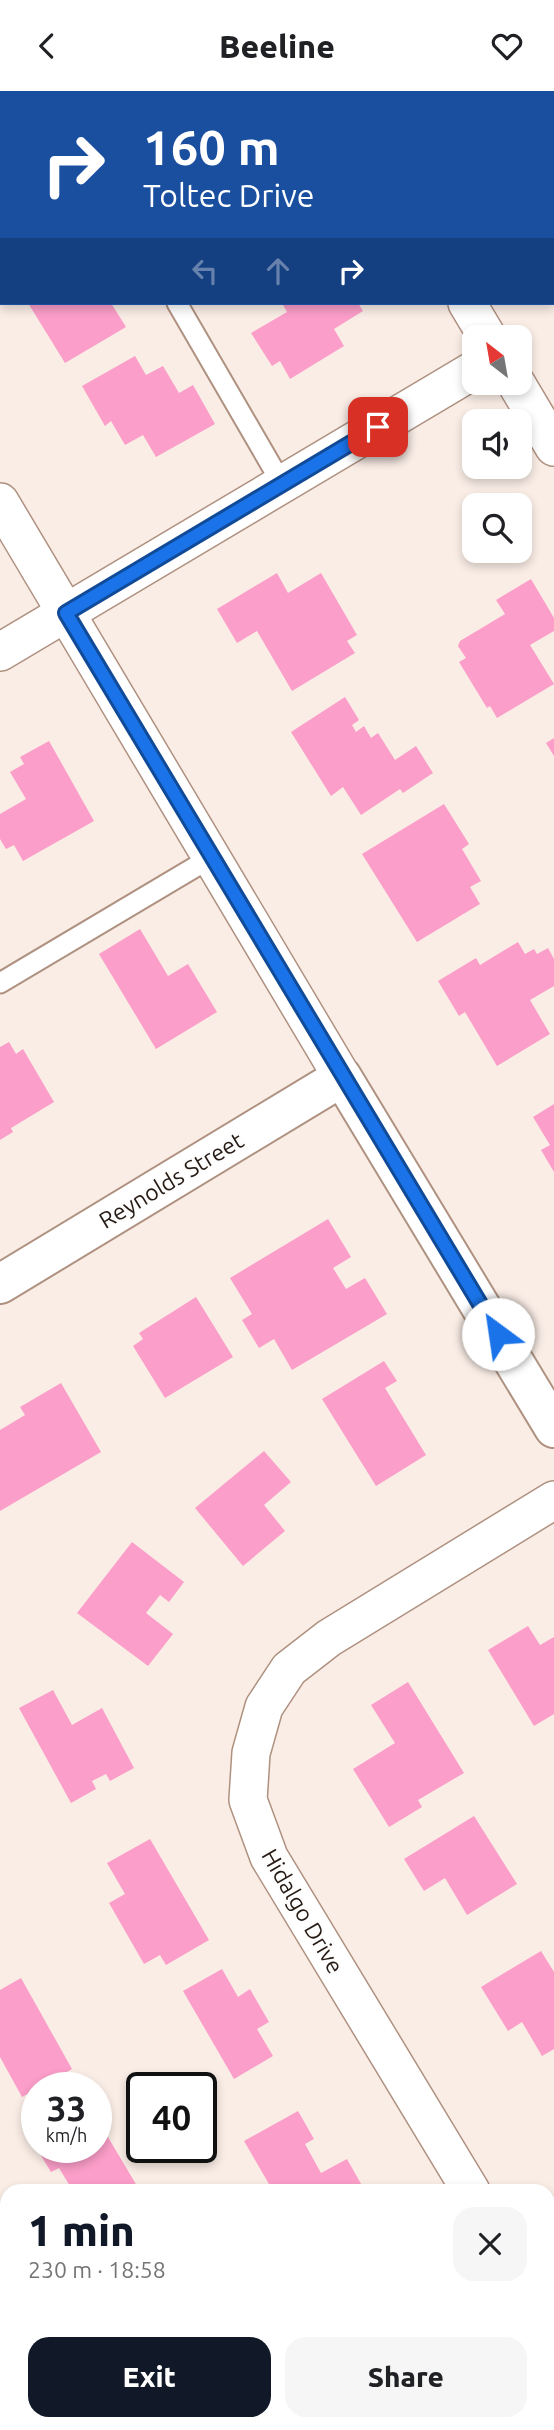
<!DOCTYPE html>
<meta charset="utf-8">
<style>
:root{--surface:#fff;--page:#f6f6f6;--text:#202124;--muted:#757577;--accent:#111827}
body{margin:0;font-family:Ubuntu,sans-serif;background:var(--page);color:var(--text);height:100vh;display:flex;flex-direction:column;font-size:26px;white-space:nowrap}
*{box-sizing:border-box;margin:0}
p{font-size:23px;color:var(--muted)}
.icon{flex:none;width:38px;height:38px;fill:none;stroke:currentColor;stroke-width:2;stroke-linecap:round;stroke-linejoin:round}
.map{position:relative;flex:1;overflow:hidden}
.sheet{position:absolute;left:0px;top:2093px;width:555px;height:247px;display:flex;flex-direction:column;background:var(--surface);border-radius:21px 21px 0 0;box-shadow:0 4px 10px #0003}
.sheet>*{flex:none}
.top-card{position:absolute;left:0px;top:0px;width:555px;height:214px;box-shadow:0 4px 10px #0003;background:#1a4fa0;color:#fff;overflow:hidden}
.needle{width:46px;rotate:329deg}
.fabs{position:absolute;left:462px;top:234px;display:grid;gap:14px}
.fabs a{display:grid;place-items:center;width:70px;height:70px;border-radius:14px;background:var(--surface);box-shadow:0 4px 10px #0003;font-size:35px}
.speed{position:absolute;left:21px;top:1981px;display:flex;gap:14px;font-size:35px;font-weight:700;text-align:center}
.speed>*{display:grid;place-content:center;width:91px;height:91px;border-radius:50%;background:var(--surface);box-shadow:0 4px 10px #0003;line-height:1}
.speed small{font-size:18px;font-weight:400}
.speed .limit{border:4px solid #111;border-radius:10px;background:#fff;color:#111}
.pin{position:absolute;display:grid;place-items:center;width:60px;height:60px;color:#fff;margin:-30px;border-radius:14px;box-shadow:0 4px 10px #0006}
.me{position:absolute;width:77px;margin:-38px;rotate:329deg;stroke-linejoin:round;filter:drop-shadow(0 0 5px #0008)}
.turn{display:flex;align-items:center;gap:24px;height:147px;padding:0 28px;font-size:32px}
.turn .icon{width:91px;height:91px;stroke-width:2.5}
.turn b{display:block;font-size:49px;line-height:60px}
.lanes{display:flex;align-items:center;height:66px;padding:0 28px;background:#0003;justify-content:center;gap:35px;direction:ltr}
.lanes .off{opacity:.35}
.round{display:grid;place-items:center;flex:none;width:74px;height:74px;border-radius:21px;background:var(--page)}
.overview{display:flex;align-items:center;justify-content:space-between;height:119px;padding:0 28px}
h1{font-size:42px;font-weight:800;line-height:52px;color:var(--accent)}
.cta{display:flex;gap:14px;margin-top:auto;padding:14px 28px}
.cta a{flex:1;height:80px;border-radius:21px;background:var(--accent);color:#fff;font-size:28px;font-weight:800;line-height:80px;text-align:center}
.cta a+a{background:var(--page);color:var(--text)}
header{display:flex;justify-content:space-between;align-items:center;height:91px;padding:0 28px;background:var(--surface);font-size:32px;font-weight:800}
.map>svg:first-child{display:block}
.building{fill:#fb9ec9}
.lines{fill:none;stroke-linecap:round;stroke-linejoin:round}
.lane-casing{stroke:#af9180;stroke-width:23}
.street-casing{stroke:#af9180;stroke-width:40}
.secondary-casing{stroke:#af9180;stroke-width:42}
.lane{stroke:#fff;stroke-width:19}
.street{stroke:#fff;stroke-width:37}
.secondary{stroke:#fff;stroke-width:38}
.route-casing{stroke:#114b97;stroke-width:18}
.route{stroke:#1a73e8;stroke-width:12}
.labels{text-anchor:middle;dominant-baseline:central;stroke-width:5;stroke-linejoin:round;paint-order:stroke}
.street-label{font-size:23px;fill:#261a14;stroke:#fdfdfd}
</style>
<header><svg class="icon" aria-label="back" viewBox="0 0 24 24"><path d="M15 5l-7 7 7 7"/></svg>Beeline<svg class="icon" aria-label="heart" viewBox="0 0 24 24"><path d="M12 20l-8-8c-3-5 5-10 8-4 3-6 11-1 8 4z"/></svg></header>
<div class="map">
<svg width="554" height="2339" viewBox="0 0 554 2339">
<rect width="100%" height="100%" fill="#faede6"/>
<g class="building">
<polygon points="28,212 111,212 126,236 65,272"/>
<polygon points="282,212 358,212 363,220 334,238 344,255 290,288 280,270 272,275 251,242 287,221"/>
<polygon points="135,265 146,284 163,275 179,302 193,294 215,333 156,366 143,344 125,354 111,330 105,335 82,295"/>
<polygon points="277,482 288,502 321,482 357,544 347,550 355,562 292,600 257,540 237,552 217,518"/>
<polygon points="531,488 554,527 554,540 530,554 554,593 497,627 490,615 487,617 459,571 466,567 458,555 460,550 505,523 496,509"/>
<polygon points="345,606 359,629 352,634 356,641 364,635 371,647 378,642 395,669 416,655 433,682 403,702 400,698 361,724 343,696 331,705 291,641"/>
<polygon points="554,647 554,665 546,652"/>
<polygon points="49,650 94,730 23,770 14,754 6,758 0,748 0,723 26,708 10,681 24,673 20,666"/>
<polygon points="444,713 469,753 462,758 481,790 470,796 480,813 417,851 362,763"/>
<polygon points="140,838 168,885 188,873 217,921 156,958 99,863"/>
<polygon points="518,851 525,863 534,858 537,863 548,857 554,868 554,895 530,909 550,943 497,975 465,921 459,925 438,890 476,867 480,874"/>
<polygon points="9,951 16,963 23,958 54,1011 11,1037 13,1041 0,1049 0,956"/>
<polygon points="554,1013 554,1081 541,1059 550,1054 533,1026"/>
<polygon points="328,1128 351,1166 333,1177 346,1198 365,1187 387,1223 292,1279 274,1248 259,1257 242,1229 252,1223 230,1187"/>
<polygon points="196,1206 233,1266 165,1307 133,1255 143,1248 139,1242"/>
<polygon points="384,1270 397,1290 385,1297 426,1364 376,1395 322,1308"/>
<polygon points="61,1292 101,1361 0,1420 0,1339 25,1324 20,1316"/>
<polygon points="264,1360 291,1391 264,1414 285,1440 243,1475 195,1417"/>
<polygon points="132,1451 184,1491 169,1511 160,1504 146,1522 173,1543 148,1575 77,1522"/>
<polygon points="528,1535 540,1554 554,1546 554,1623 534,1635 488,1559"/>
<polygon points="408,1591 464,1682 418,1709 422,1716 389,1736 353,1678 395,1652 371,1614"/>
<polygon points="53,1599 72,1634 102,1617 134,1677 110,1690 106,1683 92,1690 96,1698 71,1712 19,1617"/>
<polygon points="474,1725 517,1793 467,1824 445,1787 424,1800 404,1768"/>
<polygon points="150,1748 209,1849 166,1874 160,1864 144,1873 109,1812 125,1803 107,1772"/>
<polygon points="541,1860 554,1881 554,1958 542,1965 522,1931 508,1940 481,1896"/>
<polygon points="222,1878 238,1906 250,1898 269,1931 257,1938 273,1965 234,1988 183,1900"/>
<polygon points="21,1887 72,1978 22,2006 0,1966 0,1899"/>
<polygon points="298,2020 314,2048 305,2053 321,2082 347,2068 365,2100 273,2100 244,2050"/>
<polygon points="96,2026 140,2100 73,2100 59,2077 51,2081 28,2043 37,2038 37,2056 96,2056"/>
<polygon points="226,2333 267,2333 257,2339 230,2339"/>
<polygon points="405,2333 482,2333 486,2339 394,2339"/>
</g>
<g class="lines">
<defs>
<g id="lane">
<polyline points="55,0 56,2"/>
<polyline points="177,212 282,393"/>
<polyline points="0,892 212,766"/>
</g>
<g id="street">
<polyline points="340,0 341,2"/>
<polyline points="467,212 488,247"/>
<polyline points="516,292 554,356"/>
<polyline points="0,411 342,986"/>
<polyline points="0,561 474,279"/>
<polyline points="471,2100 269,1766 248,1709 251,1662 264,1616 289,1578 329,1547 554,1409"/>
<polyline points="0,2214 7,2225"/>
<polyline points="548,2227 554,2238"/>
<polyline points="72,2333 76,2339"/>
</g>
<polyline id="secondary" points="0,1193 342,986 554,1337"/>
</defs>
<use href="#lane" class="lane-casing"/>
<use href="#street" class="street-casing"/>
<use href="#secondary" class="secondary-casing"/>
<use href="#lane" class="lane"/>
<use href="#street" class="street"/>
<use href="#secondary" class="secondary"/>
</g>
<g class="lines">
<defs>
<polyline id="route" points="378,336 66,522 498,1243"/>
</defs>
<use href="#route" class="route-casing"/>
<use href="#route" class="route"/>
</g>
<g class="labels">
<g class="street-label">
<text transform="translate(171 1089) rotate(-31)">Reynolds Street</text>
<text transform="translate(303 1820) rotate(60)">Hidalgo Drive</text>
</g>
</g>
</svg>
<div class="fabs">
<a><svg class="needle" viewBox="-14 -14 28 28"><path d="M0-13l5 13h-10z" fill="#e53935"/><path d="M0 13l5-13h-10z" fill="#757577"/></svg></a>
<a><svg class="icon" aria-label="sound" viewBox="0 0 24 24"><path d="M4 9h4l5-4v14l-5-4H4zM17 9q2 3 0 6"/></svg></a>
<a><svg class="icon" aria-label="search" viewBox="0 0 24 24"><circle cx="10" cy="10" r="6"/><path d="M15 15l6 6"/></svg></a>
</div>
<div class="speed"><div>33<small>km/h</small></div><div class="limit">40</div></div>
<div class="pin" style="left:378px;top:336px;background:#d93025"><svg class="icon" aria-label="arrive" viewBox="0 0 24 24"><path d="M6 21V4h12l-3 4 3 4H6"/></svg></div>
<svg class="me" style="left:498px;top:1243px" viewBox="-20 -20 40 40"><circle r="19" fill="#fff"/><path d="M0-13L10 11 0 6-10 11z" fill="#1a73e8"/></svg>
<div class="top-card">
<div class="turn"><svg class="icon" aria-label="right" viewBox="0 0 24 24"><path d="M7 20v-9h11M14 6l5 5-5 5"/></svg><div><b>160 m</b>Toltec Drive</div></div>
<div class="lanes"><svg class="icon off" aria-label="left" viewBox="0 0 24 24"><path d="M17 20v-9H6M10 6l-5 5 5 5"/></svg><svg class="icon off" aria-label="ahead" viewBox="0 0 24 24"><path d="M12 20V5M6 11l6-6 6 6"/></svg><svg class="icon" aria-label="right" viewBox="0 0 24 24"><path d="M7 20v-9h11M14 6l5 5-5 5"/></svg></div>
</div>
<section class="sheet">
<div class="overview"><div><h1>1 min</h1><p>230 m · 18:58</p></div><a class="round"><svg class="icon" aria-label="close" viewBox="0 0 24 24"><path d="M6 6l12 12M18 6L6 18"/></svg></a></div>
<div class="cta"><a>Exit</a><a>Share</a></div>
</section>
</div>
